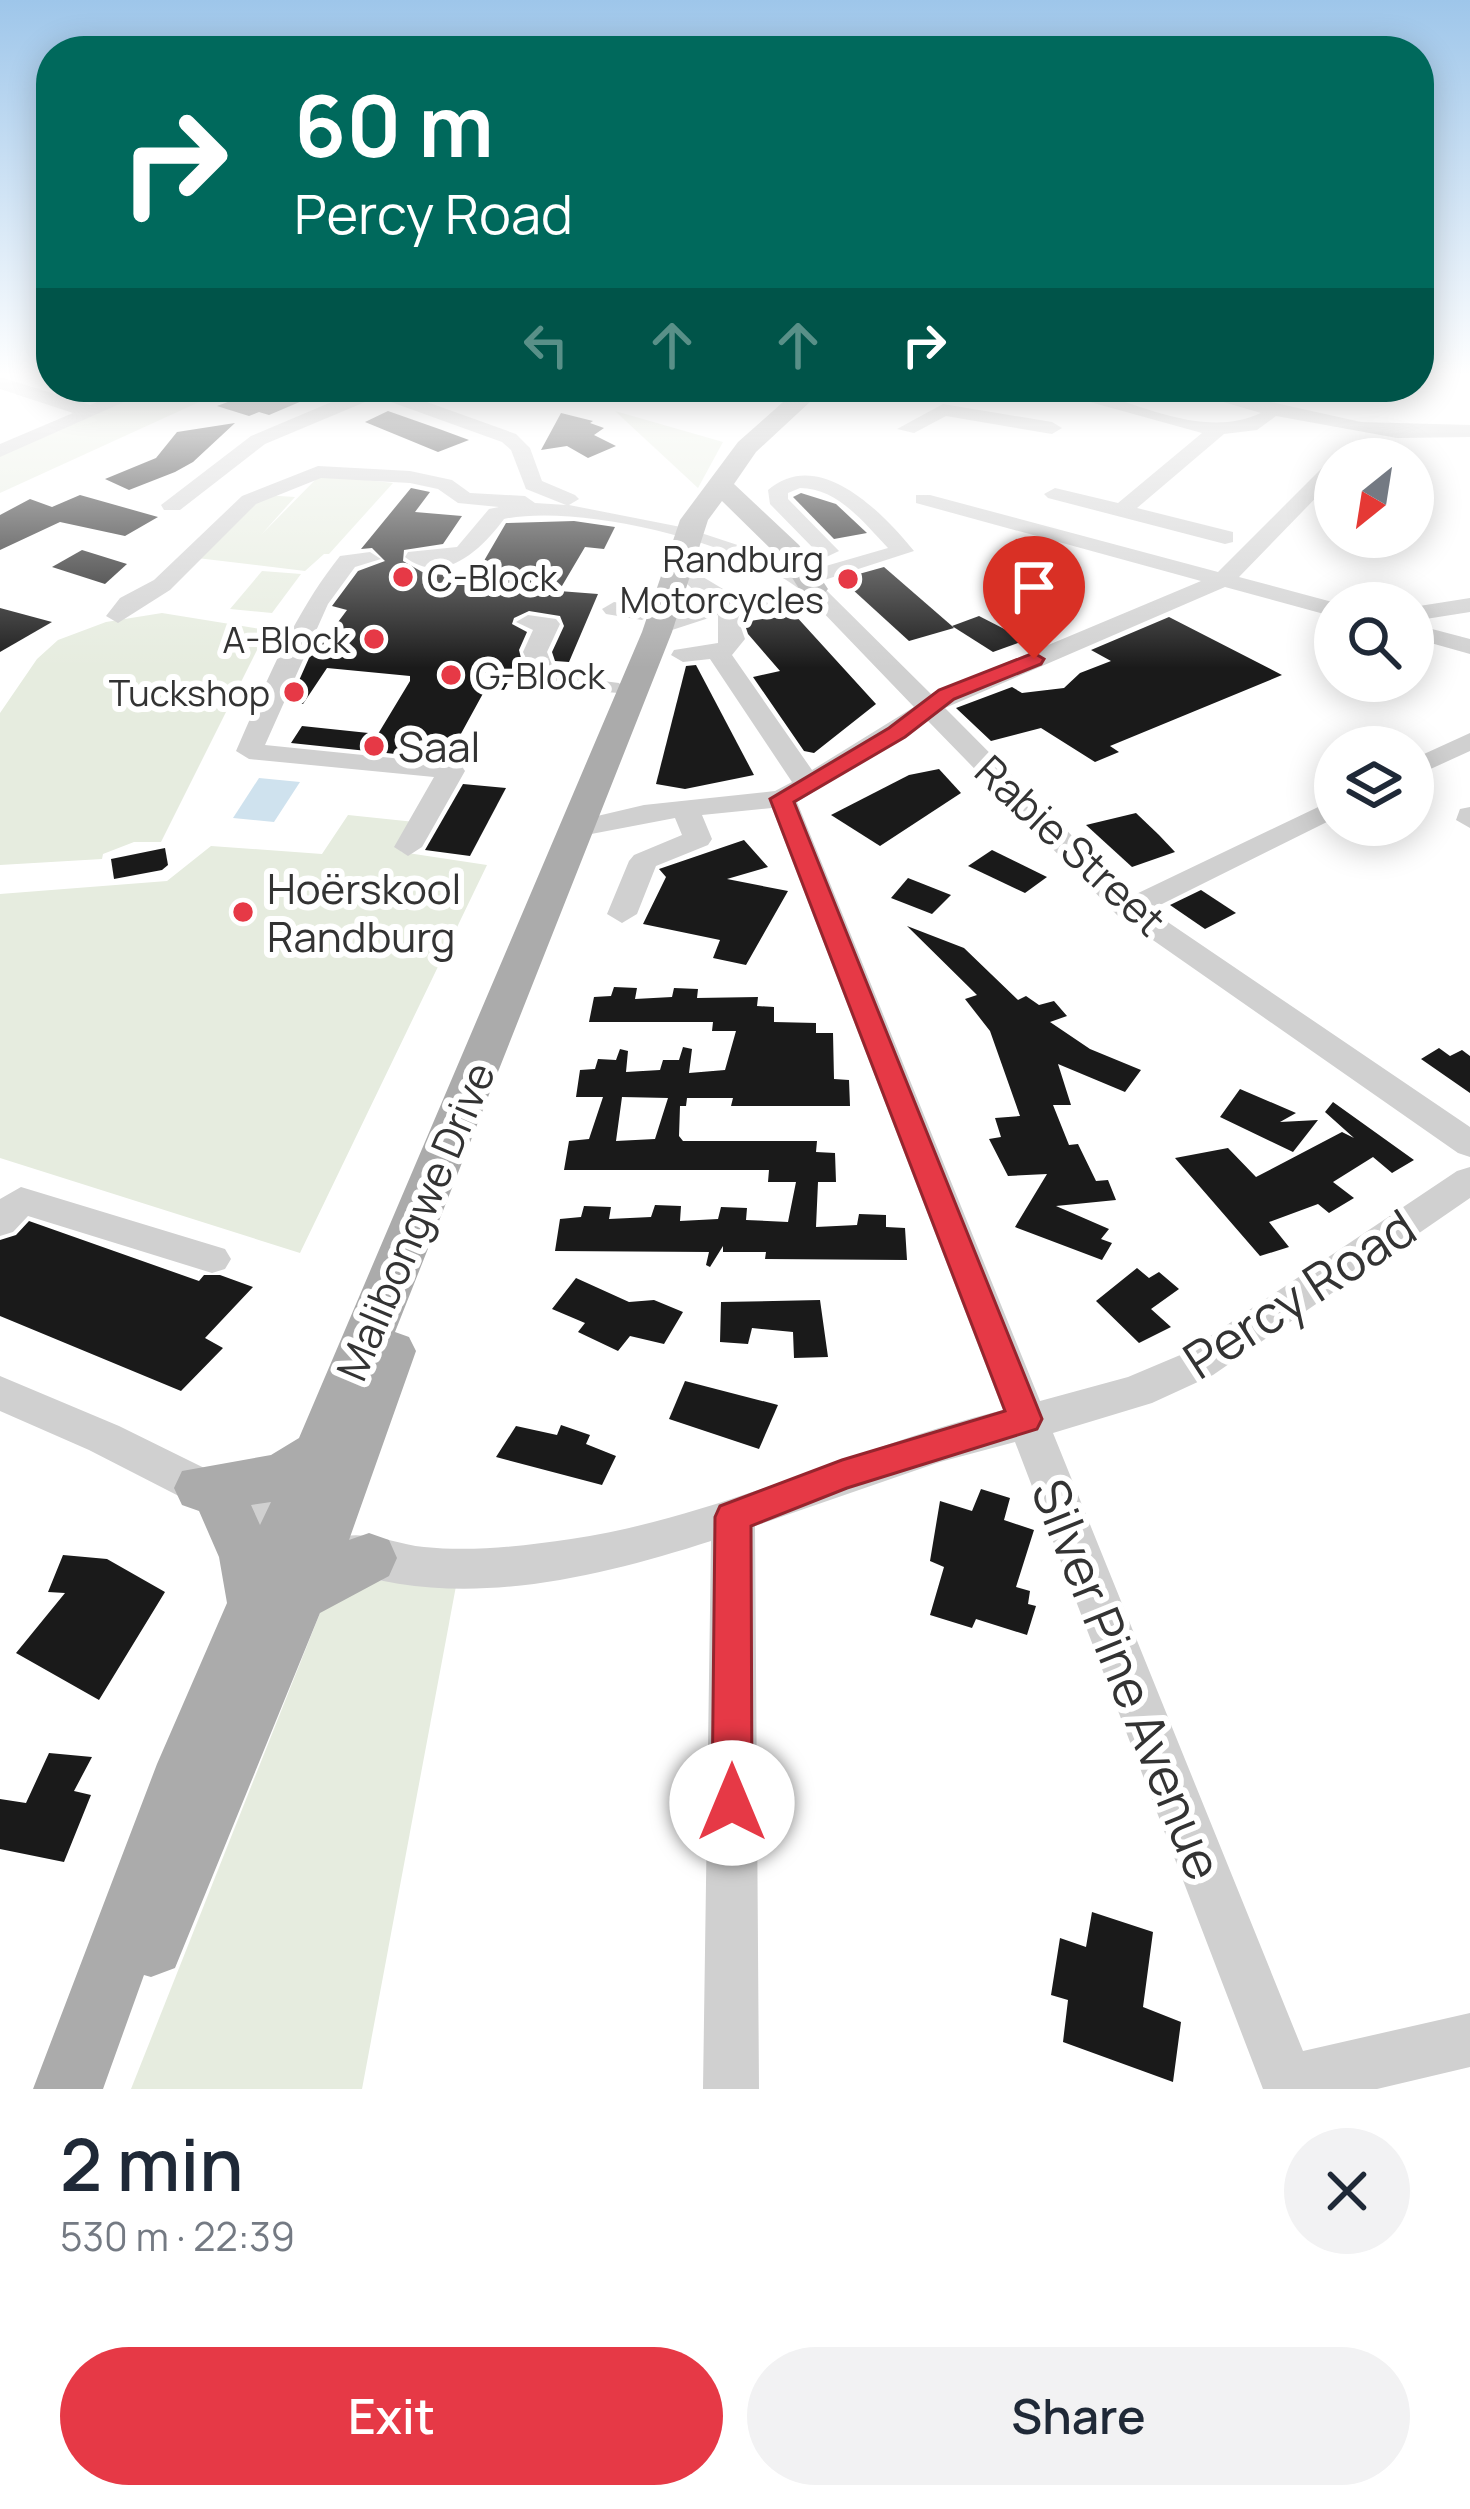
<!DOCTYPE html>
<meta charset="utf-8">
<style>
:root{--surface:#fff;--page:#f2f2f3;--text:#1f2937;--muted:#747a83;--accent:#e63946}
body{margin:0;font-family:Manrope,sans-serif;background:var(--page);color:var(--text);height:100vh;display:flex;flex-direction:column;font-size:45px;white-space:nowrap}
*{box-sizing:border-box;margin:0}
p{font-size:39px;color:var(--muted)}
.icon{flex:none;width:66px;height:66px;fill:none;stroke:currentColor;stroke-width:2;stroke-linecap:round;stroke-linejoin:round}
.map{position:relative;height:2089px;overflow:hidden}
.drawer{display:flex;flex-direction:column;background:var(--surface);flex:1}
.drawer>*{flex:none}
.hud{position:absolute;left:36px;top:36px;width:1398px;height:366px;border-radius:48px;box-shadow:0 6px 30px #0003;background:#00695c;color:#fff;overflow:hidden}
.needle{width:78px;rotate:210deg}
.tools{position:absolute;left:1314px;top:438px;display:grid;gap:24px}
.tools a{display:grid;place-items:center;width:120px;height:120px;border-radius:50%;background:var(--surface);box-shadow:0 6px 30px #0003;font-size:60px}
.pin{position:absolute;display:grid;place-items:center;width:102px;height:102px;color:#fff;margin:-123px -51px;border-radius:50% 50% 50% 0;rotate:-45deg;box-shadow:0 0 12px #0007}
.pin .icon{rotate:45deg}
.me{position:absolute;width:132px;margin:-66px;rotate:0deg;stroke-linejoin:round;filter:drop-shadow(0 0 9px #0008)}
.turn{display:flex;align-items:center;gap:42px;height:252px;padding:0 60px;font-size:54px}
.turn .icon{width:156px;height:156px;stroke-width:2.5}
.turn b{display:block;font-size:84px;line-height:102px}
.lanes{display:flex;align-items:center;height:114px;padding:0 60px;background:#0003;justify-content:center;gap:60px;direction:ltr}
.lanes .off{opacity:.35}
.round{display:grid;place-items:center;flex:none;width:126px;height:126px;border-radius:63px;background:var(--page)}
.head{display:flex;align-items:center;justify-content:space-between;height:204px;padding:0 60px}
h1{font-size:72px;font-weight:600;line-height:90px}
.button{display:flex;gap:24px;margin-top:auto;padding:24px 60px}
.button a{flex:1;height:138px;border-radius:72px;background:var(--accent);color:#fff;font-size:48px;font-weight:600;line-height:138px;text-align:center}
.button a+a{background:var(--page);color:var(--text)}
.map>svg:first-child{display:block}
.green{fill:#e6ecdf}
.water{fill:#cfe2ee}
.building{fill:#1a1a1a;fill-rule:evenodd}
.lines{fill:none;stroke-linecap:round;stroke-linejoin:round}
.minor{fill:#d0d0d0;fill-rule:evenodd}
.major{fill:#ababab;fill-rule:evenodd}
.route{fill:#e63946;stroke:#96252e;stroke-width:3}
.poi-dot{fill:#e63946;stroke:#fff;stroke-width:4.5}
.labels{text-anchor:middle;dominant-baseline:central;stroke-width:12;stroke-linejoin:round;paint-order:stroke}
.far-poi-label{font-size:36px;fill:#333;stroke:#fff;text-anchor:end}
.poi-label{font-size:42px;fill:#333;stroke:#fff;text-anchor:start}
.street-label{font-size:42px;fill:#333;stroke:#fff}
.near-street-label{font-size:51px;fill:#333;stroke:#fff}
</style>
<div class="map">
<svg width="1470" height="2089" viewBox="0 0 1470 2089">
<rect width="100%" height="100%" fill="#fff"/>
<g class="green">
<polygon points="158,387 232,387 0,493 0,456"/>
<polygon points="615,411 723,442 698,488"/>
<polygon points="320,475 393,483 329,554 324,554 305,571 197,558 264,495 295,497 261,535"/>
<polygon points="262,571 301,574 272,613 230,609"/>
<polygon points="162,613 267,630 161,842 134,842 103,854 102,859 0,865 0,713 37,659 58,640 106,622"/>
<polygon points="348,815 415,822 401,852 487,865 300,1253 0,1158 0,894 167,881 211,846 322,854"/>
<polygon points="459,1570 362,2089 131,2089 322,1608 350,1585"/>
</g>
<polygon class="water" points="259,778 300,782 274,822 233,818"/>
<g class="building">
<polygon points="268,387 335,387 269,415 259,412 249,416 217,406"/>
<polygon points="388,411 442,430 469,440 438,452 365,422"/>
<polygon points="561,413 593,421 590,423 604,428 594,435 616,446 588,458 567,446 541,450"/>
<polygon points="235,423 193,462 175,472 129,490 105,479 156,458 177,432"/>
<polygon points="411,488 430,492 415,512 462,516 443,544 404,550 403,561 424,573 474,578 506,523 574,521 615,527 604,549 585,547 559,591 598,594 569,662 555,661 552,652 564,626 560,616 529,611 514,618 512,624 527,632 519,650 521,658 504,690 486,688 457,741 463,742 453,760 291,743 302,726 378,734 410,681 410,676 327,668 303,704 289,703 313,649 318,649 347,610 332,606 358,571 385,561 372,548 361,549"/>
<polygon points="801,493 836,504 867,533 834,539 793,497"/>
<polygon points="80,495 158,517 125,536 60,522 0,550 0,515 30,499 52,507"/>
<polygon points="82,550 127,564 105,584 52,567"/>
<polygon points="884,567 952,626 954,628 909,641 841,579"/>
<polygon points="0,608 52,622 0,652"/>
<polygon points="794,614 876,704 814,753 804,751 753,677 780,671 748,634 744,622"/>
<polygon points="979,616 1026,640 993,652 952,626"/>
<polygon points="1169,617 1282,675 1110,746 1119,752 1095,762 1041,728 991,741 956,708 1012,687 1022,693 1064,688 1080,673 1111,661 1091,650"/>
<polygon points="696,665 754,775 685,789 656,784 686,666"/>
<polygon points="939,769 961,793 880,846 831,815 909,775"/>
<polygon points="463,784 506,788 470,856 425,850"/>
<polygon points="1136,813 1159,835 1175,852 1132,867 1086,825"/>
<polygon points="744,840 768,867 727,879 788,891 746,965 713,958 720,940 643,924 666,877 659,869"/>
<polygon points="165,848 168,865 162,870 114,879 111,859"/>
<polygon points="992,850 1047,877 1025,893 968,866"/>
<polygon points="908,878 951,895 932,914 891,898"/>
<polygon points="1201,890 1236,913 1205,929 1170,905"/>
<polygon points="907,926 964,948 1018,1000 1026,996 1039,1005 1054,1001 1067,1016 1050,1022 1090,1049 1141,1070 1125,1092 1058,1064 1071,1105 1053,1105 1069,1145 1078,1144 1096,1181 1108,1180 1116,1200 1056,1206 1109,1229 1101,1239 1112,1243 1102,1260 1015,1227 1047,1174 1008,1176 989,1139 1001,1137 995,1118 1020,1116 990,1031 965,999 977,995"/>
<path d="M 614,987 L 637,988 L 635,999 L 672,997 L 674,988 L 698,989 L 697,998 L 758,997 L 757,1006 L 774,1007 L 774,1022 L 816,1023 L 816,1033 L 833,1033 L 834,1079 L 849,1080 L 850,1106 L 731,1106 L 733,1098 L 687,1098 L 686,1106 L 680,1106 L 679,1136 L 683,1141 L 817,1141 L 816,1152 L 835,1153 L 836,1182 L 818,1182 L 816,1227 L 857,1225 L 859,1214 L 886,1215 L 886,1227 L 905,1228 L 907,1260 L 765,1259 L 766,1252 L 723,1252 L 723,1246 L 710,1267 L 706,1265 L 709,1252 L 555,1251 L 560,1219 L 581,1217 L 584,1206 L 611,1207 L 609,1219 L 651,1217 L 655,1205 L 681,1206 L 680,1221 L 718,1219 L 721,1207 L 747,1208 L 746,1220 L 788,1222 L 796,1182 L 768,1182 L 769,1170 L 564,1170 L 569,1141 L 589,1139 L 603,1097 L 576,1097 L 580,1070 L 595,1069 L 598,1059 L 616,1060 L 620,1049 L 628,1051 L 626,1072 L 660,1070 L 663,1060 L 679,1060 L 683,1047 L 692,1049 L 689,1073 L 725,1070 L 736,1031 L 712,1031 L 713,1022 L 589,1022 L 594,997 L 611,996 ZM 622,1097 L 668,1098 L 655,1139 L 616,1141 Z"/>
<polygon points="1439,1048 1450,1056 1462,1050 1470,1056 1470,1093 1421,1059"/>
<polygon points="1240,1089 1296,1113 1280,1122 1318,1120 1293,1152 1220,1117"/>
<polygon points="1333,1102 1414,1160 1392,1173 1373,1157 1333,1182 1354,1198 1329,1213 1318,1204 1269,1222 1289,1247 1260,1256 1175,1158 1228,1148 1256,1177 1342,1132 1354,1138 1325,1112"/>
<polygon points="29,1221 199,1281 204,1275 220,1275 253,1287 205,1338 223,1348 181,1391 0,1316 0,1240 16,1235"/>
<polygon points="1137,1268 1149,1278 1159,1272 1179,1289 1151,1309 1171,1327 1139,1343 1096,1301"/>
<polygon points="576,1278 629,1302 654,1300 683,1312 664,1344 630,1336 618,1351 578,1332 585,1323 552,1309"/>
<polygon points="820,1300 828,1357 794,1358 793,1332 752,1328 748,1344 720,1342 721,1302"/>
<polygon points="685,1381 778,1405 759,1449 669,1419"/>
<polygon points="561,1425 590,1435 586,1444 616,1456 602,1485 496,1457 516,1426 557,1435"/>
<polygon points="981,1489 1010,1498 1004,1520 1034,1530 1016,1587 1030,1591 1028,1604 1036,1606 1027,1635 976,1619 972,1628 930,1615 944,1567 930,1561 940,1501 972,1511"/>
<polygon points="63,1555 107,1559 165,1592 99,1700 16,1653 65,1593 48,1592"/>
<polygon points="49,1753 92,1757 74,1791 91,1795 64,1862 0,1849 0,1799 26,1803"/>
<polygon points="1092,1912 1153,1932 1143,2007 1181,2022 1173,2082 1063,2042 1068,2000 1051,1995 1060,1938 1086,1947"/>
</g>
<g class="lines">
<g class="minor">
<polygon points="0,377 90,405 133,387 158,387 0,457 0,444 73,413 0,389"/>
<path d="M 358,387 L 385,387 L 516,434 L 530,448 L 542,481 L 575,495 L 579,499 L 569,505 L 686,528 L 789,562 L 814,549 L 770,504 L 768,490 C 819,446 882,512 914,551 L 818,582 L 931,694 L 1201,581 L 916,503 L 916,495 L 930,495 L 1218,572 L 1328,462 L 1335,460 L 1335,478 L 1239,577 L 1336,603 L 1335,617 L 1225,587 L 945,708 L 1132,896 L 1335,799 L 1335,818 L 1150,910 L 1470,1127 L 1470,1157 L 1458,1153 L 1117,915 L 928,721 L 797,802 L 1040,1401 L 1128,1377 L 1185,1353 L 1457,1171 L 1470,1167 L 1470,1198 L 1213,1375 L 1152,1403 L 1053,1433 L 1303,2051 L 1470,2013 L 1470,2067 L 1377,2089 L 1263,2089 L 1015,1442 L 940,1462 L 755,1526 L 759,2089 L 703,2089 L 711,1541 C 592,1579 457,1612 334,1567 L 328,1553 L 334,1539 C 363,1528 394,1544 424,1547 C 473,1552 523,1546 571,1539 C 719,1517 857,1446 1003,1410 L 772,808 L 702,815 L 712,839 L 708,845 L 656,866 L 637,914 L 622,923 L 607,914 L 629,861 L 634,855 L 682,835 L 675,818 L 586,835 L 572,827 L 576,821 L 644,805 L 775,791 L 792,782 L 710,659 L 683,662 L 671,655 L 674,650 L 718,643 L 718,615 L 669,631 L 657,624 L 708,603 L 677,575 L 688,568 L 738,598 L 767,600 L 803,592 C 744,543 579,503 504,519 C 482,549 443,587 405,557 L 408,552 L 457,547 L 489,509 L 499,507 L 458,503 L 438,489 L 410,483 L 321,478 L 256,504 L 170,590 L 118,623 L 106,616 L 120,598 L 154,580 L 242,496 L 318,466 L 410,471 L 452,480 L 470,493 L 525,496 L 535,503 L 566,505 L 526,489 L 511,450 L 502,442 L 377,397 L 265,444 L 180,510 L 164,510 L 161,505 L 251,436 L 360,390 ZM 800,488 C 838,488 864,523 888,548 L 805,572 L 801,569 L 839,551 L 788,499 L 788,493 ZM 816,605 L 914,707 L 812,770 L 732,655 L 745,639 L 739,622 L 743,613 L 767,614 Z"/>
<path d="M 1095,387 L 1114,387 L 1108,396 C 1156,412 1212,436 1261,413 L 1172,387 L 1204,387 L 1361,422 L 1470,425 L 1470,437 L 1397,438 L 1276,416 L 1257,430 L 1224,434 L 1137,508 L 1233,532 L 1233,542 L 1225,544 L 1048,498 L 1044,494 L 1055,488 L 1118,503 L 1202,433 L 1090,402 L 1088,398 Z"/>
<polygon points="943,404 1052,422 1062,428 1052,434 946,416 914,433 897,429"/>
<path d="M 370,552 L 381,559 L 355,567 L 328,604 L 265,745 L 461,765 L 465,771 L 422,847 L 408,856 L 394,847 L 434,777 L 249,759 L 236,751 C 266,683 293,615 340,556 Z"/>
<polygon points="1470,598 1470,612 1413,621 1413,607"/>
<polygon points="614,602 650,608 654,613 642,620 606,614 602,609"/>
<polygon points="528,615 556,619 560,624 547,652 556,675 619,683 623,688 619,693 540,687 523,652 533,630 516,622"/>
<polygon points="1413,624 1470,639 1470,654 1413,638"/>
<polygon points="1470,733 1470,751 1413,777 1413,759"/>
<polygon points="1470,807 1470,828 1456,820 1460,809"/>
<polygon points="21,1187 225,1249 231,1259 225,1269 212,1273 28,1216 13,1232 0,1236 0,1199"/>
<polygon points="0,1376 119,1426 316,1523 323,1537 316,1551 301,1556 286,1551 89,1450 0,1411"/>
</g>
<path class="major" d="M 800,387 L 826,387 L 756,452 L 734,484 L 799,545 L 828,589 L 823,595 L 803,595 L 779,557 L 722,501 L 708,520 L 672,632 L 395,1332 L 409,1337 L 416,1351 L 349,1540 L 369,1533 L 389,1540 L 397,1558 L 389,1576 L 320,1613 L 175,1968 L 151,1977 L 144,1975 L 103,2089 L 33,2089 L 157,1764 L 227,1603 L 219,1557 L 199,1511 L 182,1505 L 174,1488 L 182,1471 L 271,1455 L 299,1438 L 642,632 L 680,520 L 738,442 ZM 271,1502 L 260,1525 L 251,1505 Z"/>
</g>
<linearGradient id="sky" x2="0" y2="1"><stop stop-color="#9ec6ea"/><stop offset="0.56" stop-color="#fff"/><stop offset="1" stop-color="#fff" stop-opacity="0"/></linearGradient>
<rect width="1470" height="668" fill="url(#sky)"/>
<polygon class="route" points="1034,653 1044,659 1041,664 954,699 905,737 794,802 1042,1419 1037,1429 847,1488 751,1526 752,1803 746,1817 732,1823 718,1817 712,1803 715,1517 720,1506 842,1460 1005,1411 770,799 889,728 939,690"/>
<g class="poi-dot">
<circle cx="403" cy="577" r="12"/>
<circle cx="848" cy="579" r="12"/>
<circle cx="374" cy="639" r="12"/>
<circle cx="451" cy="675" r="12"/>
<circle cx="294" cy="692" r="12"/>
<circle cx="374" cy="746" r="12"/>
<circle cx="243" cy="912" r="12"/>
</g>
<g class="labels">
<g class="far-poi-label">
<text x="824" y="558">Randburg<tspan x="824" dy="41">Motorcycles</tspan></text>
<text x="427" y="577" text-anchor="start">C-Block</text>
<text x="350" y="639">A-Block</text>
<text x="475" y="675" text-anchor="start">G-Block</text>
<text x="270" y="692">Tuckshop</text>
</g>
<g class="poi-label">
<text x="398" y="746">Saal</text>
<text x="267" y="888">Hoërskool<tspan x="267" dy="48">Randburg</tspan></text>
</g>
<g class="street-label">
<text transform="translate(1071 845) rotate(43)">Rabie Street</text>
<text transform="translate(415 1221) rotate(-67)">Malibongwe Drive</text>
</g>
<g class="near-street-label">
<text transform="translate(1299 1293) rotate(-33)">Percy Road</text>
<text transform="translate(1128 1679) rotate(68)">Silver Pine Avenue</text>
</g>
</g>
</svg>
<div class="tools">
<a><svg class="needle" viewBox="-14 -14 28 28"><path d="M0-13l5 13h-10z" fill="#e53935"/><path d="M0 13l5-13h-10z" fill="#747a83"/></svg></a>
<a><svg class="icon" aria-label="search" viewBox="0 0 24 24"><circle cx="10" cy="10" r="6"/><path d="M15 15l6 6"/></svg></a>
<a><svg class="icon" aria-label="layers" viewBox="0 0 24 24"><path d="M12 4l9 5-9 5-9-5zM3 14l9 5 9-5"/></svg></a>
</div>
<div class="pin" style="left:1034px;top:659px;background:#d93025"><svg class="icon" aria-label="arrive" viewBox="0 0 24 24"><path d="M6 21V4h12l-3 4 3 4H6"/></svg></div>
<svg class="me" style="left:732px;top:1803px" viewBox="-20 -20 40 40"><circle r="19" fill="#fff"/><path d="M0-13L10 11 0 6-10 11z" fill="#e63946"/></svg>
<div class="hud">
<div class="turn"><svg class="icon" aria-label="right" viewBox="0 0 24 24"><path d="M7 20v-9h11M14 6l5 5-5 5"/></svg><div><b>60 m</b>Percy Road</div></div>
<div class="lanes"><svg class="icon off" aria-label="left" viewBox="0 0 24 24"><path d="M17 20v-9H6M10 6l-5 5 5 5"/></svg><svg class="icon off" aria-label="ahead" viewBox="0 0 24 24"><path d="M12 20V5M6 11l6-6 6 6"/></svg><svg class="icon off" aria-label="ahead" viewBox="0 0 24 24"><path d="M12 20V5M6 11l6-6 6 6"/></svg><svg class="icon" aria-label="right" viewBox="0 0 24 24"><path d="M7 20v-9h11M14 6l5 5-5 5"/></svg></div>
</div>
</div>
<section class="drawer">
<div class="head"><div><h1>2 min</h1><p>530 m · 22:39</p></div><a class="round"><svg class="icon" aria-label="close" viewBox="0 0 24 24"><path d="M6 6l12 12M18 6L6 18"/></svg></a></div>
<div class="button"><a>Exit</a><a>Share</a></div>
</section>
